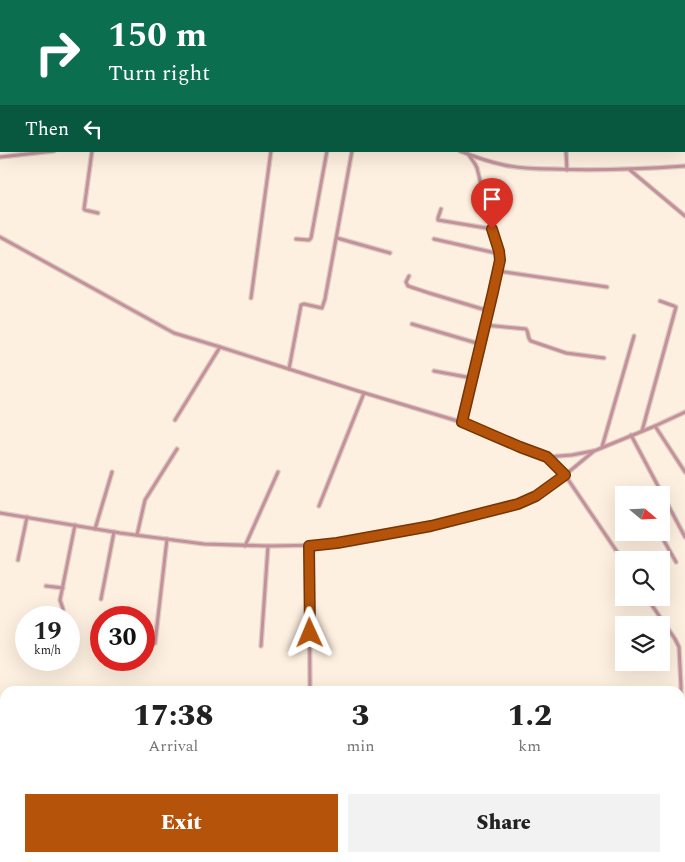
<!DOCTYPE html>
<style>
:root{--surface:#fff;--page:#f2f2f2;--text:#222;--muted:#767676;--accent:#b45309}
body{margin:0;font-family:Spectral,serif;background:var(--page);color:var(--text);height:100vh;display:flex;flex-direction:column;font-size:19px;white-space:nowrap}
*{box-sizing:border-box;margin:0}
p{font-size:16px;color:var(--muted)}
.icon{flex:none;width:28px;height:28px;fill:none;stroke:currentColor;stroke-width:2;stroke-linecap:round;stroke-linejoin:round}
.map{position:relative;flex:1;overflow:hidden}
.drawer{position:absolute;left:0px;top:686px;width:685px;height:176px;display:flex;flex-direction:column;background:var(--surface);border-radius:15px 15px 0 0;box-shadow:0 5px 20px #0002}
.drawer>*{flex:none}
.top-card{position:absolute;left:0px;top:0px;width:685px;height:152px;box-shadow:0 5px 20px #0002;background:#0b6e4f;color:#fff;overflow:hidden}
.needle{width:32px;rotate:109deg}
.controls{position:absolute;left:615px;top:486px;display:grid;gap:10px}
.controls a{display:grid;place-items:center;width:55px;height:55px;border-radius:0px;background:var(--surface);box-shadow:0 5px 20px #0002;font-size:25px}
.speed{position:absolute;left:15px;top:606px;display:flex;gap:10px;font-size:25px;font-weight:700;text-align:center}
.speed>*{display:grid;place-content:center;width:65px;height:65px;border-radius:50%;background:var(--surface);box-shadow:0 5px 20px #0002;line-height:1}
.speed small{font-size:12px;font-weight:400}
.speed .limit{border:8px solid #d22;background:#fff;color:#111}
.pin{position:absolute;display:grid;place-items:center;width:42px;height:42px;color:#fff;margin:-51px -21px;border-radius:50% 50% 50% 0;rotate:-45deg;box-shadow:0 0 5px #0007}
.pin .icon{rotate:45deg}
.me{position:absolute;width:55px;margin:-28px;rotate:359deg;stroke-linejoin:round;filter:drop-shadow(0 0 4px #0008)}
.turn{display:flex;align-items:center;gap:18px;height:105px;padding:0 25px;font-size:22px}
.turn .icon{width:65px;height:65px;stroke-width:2.5}
.turn b{display:block;font-size:35px;line-height:42px}
.then{display:flex;align-items:center;height:48px;padding:0 25px;background:#0003;gap:10px;font-size:19px}
.eta{display:flex;justify-content:space-evenly;align-items:center;height:85px;text-align:center}
.eta b{font-size:30px;font-weight:800;line-height:35px}
.cta{display:flex;gap:10px;margin-top:auto;padding:10px 25px}
.cta a{flex:1;height:58px;border-radius:0px;background:var(--accent);color:#fff;font-size:20px;font-weight:800;line-height:58px;text-align:center}
.cta a+a{background:var(--page);color:var(--text)}
.map>svg:first-child{display:block}
.lines{fill:none;stroke-linecap:round;stroke-linejoin:round}
.minor-casing{stroke:#dacec0;stroke-width:5.5}
.trunk-casing{stroke:#dacec0;stroke-width:8}
.minor{stroke:#c5909c;stroke-width:3}
.trunk{stroke:#8a254a;stroke-width:5.5}
.route-casing{stroke:#753606;stroke-width:12}
.route{stroke:#b45309;stroke-width:9}
</style>
<div class="map">
<svg width="685" height="862" viewBox="0 0 685 862">
<rect width="100%" height="100%" fill="#fef0e0"/>
<g class="lines">
<defs>
<g id="minor">
<polyline points="246,0 247,1"/>
<polyline points="348,0 350,1"/>
<polyline points="662,0 663,1"/>
<polyline points="22,1 22,0"/>
<polyline points="40,1 40,0"/>
<polyline points="258,1 269,0"/>
<polyline points="354,1 355,0"/>
<polyline points="379,1 379,0"/>
<polyline points="419,1 419,0"/>
<polyline points="480,1 480,0"/>
<polyline points="684,44 685,46"/>
<polyline points="92,151 84,209 85,210 98,213"/>
<path d="M 460,151 C 475,157 489,162 504,165 C 521,169 538,169 554,169 C 598,171 641,169 685,166"/>
<polyline points="466,151 475,164 477,168 491,225 499,251 500,260 493,292 461,422 520,447 547,457 565,475 624,562"/>
<polyline points="566,151 567,170"/>
<polyline points="0,157 54,151"/>
<polyline points="630,170 685,216"/>
<polyline points="441,209 438,218 438,220 492,229"/>
<polyline points="0,237 174,333 220,347 358,391 461,422"/>
<polyline points="337,238 390,253"/>
<polyline points="296,239 309,240 311,238 327,151"/>
<polyline points="434,239 500,254"/>
<polyline points="498,271 607,287"/>
<polyline points="409,276 406,282 408,286 429,293 489,311"/>
<polyline points="251,298 271,151"/>
<polyline points="412,324 480,344"/>
<path d="M 485,325 L 526,329 C 529,332 527,338 531,341 L 566,353 L 604,358"/>
<polyline points="289,369 301,305 304,304 322,308 325,299 352,151"/>
<polyline points="434,371 472,378"/>
<polyline points="175,420 220,347"/>
<polyline points="655,426 685,472"/>
<polyline points="642,431 676,307 674,306 660,301"/>
<polyline points="631,435 685,537"/>
<polyline points="602,447 634,336"/>
<polyline points="547,457 572,455 593,451"/>
<polyline points="656,495 661,491"/>
<polyline points="319,506 364,393"/>
<polyline points="0,513 120,533 204,544 268,546 324,545 431,526 519,504 535,496 565,475 594,451 655,426 685,412"/>
<polyline points="95,529 112,472"/>
<polyline points="659,532 676,562"/>
<polyline points="137,535 145,500 177,449"/>
<polyline points="245,546 278,472"/>
<polyline points="309,546 310,691"/>
<polyline points="18,560 27,517"/>
<polyline points="46,586 63,588"/>
<polyline points="647,598 675,639 679,647 681,686 680,727"/>
<polyline points="101,599 114,532"/>
<polyline points="62,618 63,609 60,600 75,525"/>
<polyline points="144,643 152,645 155,643 167,539"/>
<polyline points="261,646 268,546"/>
<polyline points="0,739 5,744"/>
<polyline points="0,772 5,771"/>
<polyline points="0,812 5,811"/>
<polyline points="680,819 685,821"/>
<polyline points="0,840 5,862"/>
<polyline points="92,858 94,862"/>
<polyline points="122,858 124,862"/>
<polyline points="202,858 204,862"/>
<polyline points="212,858 212,862"/>
<polyline points="229,858 229,862"/>
<polyline points="269,858 269,862"/>
<polyline points="300,858 303,862"/>
<polyline points="544,858 560,862"/>
<polyline points="105,862 119,858"/>
<polyline points="167,862 179,858"/>
<polyline points="329,862 338,858"/>
<polyline points="420,862 435,858"/>
<polyline points="590,862 592,858"/>
<polyline points="649,862 650,858"/>
</g>
<g id="trunk">
<polyline points="66,0 73,1"/>
<polyline points="97,0 103,1"/>
<polyline points="402,1 404,0"/>
<polyline points="413,1 415,0"/>
</g>
</defs>
<use href="#minor" class="minor-casing"/>
<use href="#trunk" class="trunk-casing"/>
<use href="#minor" class="minor"/>
<use href="#trunk" class="trunk"/>
</g>
<g class="lines">
<defs>
<polyline id="route" points="310,633 309,546 337,543 431,526 518,504 536,496 565,475 547,457 520,447 462,422 493,292 500,260 499,251 492,229"/>
</defs>
<use href="#route" class="route-casing"/>
<use href="#route" class="route"/>
</g>
</svg>
<div class="controls">
<a><svg class="needle" viewBox="-14 -14 28 28"><path d="M0-13l5 13h-10z" fill="#e53935"/><path d="M0 13l5-13h-10z" fill="#767676"/></svg></a>
<a><svg class="icon" aria-label="search" viewBox="0 0 24 24"><circle cx="10" cy="10" r="6"/><path d="M15 15l6 6"/></svg></a>
<a><svg class="icon" aria-label="layers" viewBox="0 0 24 24"><path d="M12 4l9 5-9 5-9-5zM3 14l9 5 9-5"/></svg></a>
</div>
<div class="speed"><div>19<small>km/h</small></div><div class="limit">30</div></div>
<div class="pin" style="left:492px;top:229px;background:#d93025"><svg class="icon" aria-label="arrive" viewBox="0 0 24 24"><path d="M6 21V4h12l-3 4 3 4H6"/></svg></div>
<svg class="me" style="left:310px;top:633px" viewBox="-20 -20 40 40"><path d="M0-17L14 15 0 8-14 15z" fill="#b45309" stroke="#fff" stroke-width="4"/></svg>
<div class="top-card">
<div class="turn"><svg class="icon" aria-label="right" viewBox="0 0 24 24"><path d="M7 20v-9h11M14 6l5 5-5 5"/></svg><div><b>150 m</b>Turn right</div></div>
<div class="then">Then<svg class="icon" aria-label="left" viewBox="0 0 24 24"><path d="M17 20v-9H6M10 6l-5 5 5 5"/></svg></div>
</div>
<section class="drawer">
<div class="eta">
<div><b>17:38</b><p>Arrival</p></div>
<div><b>3</b><p>min</p></div>
<div><b>1.2</b><p>km</p></div>
</div>
<div class="cta"><a>Exit</a><a>Share</a></div>
</section>
</div>
